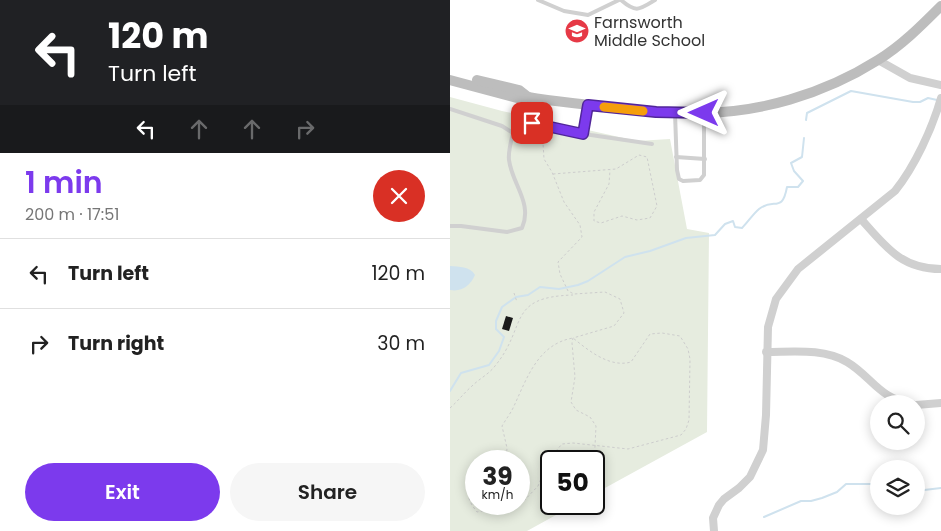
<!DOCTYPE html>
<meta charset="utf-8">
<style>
:root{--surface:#fff;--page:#f6f6f6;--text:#222;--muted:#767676;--line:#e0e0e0;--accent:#7c3aed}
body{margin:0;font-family:Poppins,sans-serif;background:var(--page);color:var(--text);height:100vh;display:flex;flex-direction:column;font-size:19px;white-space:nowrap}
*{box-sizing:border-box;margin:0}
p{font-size:16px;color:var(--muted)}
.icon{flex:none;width:28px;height:28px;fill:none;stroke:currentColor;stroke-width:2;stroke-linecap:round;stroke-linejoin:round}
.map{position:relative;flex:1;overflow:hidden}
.panel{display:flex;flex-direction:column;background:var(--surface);width:450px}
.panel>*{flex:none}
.guide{background:#202124;color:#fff;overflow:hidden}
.fabs{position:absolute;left:420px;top:395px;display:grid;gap:10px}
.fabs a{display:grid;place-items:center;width:55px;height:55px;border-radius:50%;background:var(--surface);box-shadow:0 2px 12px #0003;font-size:25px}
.speed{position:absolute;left:15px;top:450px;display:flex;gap:10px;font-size:25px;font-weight:700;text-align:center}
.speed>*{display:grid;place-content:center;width:65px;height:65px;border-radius:50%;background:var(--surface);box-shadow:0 2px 12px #0003;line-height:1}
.speed small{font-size:12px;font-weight:400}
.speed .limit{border:2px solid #111;border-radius:8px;background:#fff;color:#111}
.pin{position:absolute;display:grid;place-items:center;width:42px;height:42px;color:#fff;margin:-21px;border-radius:10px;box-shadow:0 2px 8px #0006}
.me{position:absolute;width:55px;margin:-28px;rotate:270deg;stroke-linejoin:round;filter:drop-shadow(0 0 4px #0008)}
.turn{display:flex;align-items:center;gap:18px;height:105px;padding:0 25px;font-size:22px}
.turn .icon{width:65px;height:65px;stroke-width:2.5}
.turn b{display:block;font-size:35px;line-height:42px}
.lanes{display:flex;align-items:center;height:48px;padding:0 25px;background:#0003;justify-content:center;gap:25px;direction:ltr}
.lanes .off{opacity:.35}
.round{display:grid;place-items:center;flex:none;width:52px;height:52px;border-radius:26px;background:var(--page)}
.summary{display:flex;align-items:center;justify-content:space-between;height:85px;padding:0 25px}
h1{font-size:30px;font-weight:600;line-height:38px;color:var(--accent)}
.cta{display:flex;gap:10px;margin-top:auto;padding:10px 25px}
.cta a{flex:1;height:58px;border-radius:30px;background:var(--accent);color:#fff;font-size:20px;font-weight:600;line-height:58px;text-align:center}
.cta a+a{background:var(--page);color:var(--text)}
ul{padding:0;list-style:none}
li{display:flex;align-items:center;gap:15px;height:70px;padding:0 25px;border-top:1px solid var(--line)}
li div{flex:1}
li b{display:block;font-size:19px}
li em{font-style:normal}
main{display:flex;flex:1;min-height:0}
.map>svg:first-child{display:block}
.green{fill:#e6ecdf;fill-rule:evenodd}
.water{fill:#cfe2ee}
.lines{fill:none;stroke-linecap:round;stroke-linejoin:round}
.stream{stroke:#cfe2ee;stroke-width:2}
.building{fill:#1a1a1a}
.path{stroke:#cdcdcd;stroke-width:1;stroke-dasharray:2.5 2.5;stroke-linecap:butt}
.lane{stroke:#d0d0d0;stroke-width:4}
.street{stroke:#d0d0d0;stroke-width:8}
.secondary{stroke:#bdbdbd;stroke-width:10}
.route-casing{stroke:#51269a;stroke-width:12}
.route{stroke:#7c3aed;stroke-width:9}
.slow{stroke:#f59e0b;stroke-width:9}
.labels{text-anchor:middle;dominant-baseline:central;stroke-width:5;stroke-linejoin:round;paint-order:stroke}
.poi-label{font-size:16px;fill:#333;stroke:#fff;text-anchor:start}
</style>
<main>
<section class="panel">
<div class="guide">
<div class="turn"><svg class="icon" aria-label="left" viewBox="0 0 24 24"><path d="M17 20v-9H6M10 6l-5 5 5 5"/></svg><div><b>120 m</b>Turn left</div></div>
<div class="lanes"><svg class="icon" aria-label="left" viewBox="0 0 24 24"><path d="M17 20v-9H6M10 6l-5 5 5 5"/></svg><svg class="icon off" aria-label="ahead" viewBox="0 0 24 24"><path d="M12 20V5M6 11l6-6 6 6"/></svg><svg class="icon off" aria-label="ahead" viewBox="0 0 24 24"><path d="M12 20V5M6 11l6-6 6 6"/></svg><svg class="icon off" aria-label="right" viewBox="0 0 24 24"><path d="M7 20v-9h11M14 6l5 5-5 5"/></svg></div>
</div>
<div class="summary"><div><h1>1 min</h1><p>200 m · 17:51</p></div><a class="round" style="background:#d93025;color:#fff"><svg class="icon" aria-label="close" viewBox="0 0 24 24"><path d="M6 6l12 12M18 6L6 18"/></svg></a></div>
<ul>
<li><svg class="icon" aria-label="left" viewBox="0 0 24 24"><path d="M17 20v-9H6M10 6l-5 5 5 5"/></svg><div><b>Turn left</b></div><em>120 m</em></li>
<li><svg class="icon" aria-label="right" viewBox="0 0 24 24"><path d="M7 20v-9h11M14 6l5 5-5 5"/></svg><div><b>Turn right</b></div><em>30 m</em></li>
</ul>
<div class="cta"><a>Exit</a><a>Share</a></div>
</section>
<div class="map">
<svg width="491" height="531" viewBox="0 0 491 531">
<rect width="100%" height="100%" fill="#fff"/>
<path class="green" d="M 0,97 L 52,111 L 187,141 L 220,139 L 237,229 L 259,233 L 257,432 L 144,494 L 144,461 L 101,461 L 101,504 L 126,504 L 77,531 L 0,531 ZM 26,461 L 69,461 L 69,504 L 26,504 Z"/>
<path class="water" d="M 0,266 C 9,267 20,266 25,275 C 20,286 12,292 0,290 Z"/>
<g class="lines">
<g class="stream">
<polyline points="356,120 357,113 401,91 463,102 470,102 478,98 487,100"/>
<path d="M 0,391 L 11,373 L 39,365 L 49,351 L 54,337 L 46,329 L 46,321 L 52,307 L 66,297 L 78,295 L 90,287 L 109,289 L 128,285 L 138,281 L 175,257 L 200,251 L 236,238 L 265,235 L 275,224 L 283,221 L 285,227 L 292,228 C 298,222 303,214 309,209 C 324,197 332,214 337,187 L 348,187 L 353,181 L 344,171 L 341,163 L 352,157 L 354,138"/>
<polyline points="466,491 491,488"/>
<polyline points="314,517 351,501 361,501 372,498 387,492 396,484 429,484"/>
</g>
</g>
<polygon class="building" points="56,316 63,318 59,331 52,329"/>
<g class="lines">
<g class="path">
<polyline points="94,130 93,143 94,159 102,172 114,202 130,225 132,237 108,262 110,274 118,291 124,294 155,292 170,299 174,313 164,326 123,338 122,343 125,377 121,402 126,410 140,417 146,426 144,466"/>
<polyline points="103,174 166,169 189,155 197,157 207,206 200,218 187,220 172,216 151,223 144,221 144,212 159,184 160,170"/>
<polyline points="64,293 67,302"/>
<path d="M 0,408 C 8,401 14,393 22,386 C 29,379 39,374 45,366 C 78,326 56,297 123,295"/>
<path d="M 26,482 L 21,484 C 15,495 20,503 27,512 L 71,504 L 88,486 L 99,459 L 112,444 L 123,443 L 178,449 L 231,435 L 236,429 L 239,420 L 240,359 L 238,349 L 230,336 L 212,333 L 200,334 L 181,362 C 160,368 139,351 123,338 C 88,344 77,378 64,406 C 61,413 56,419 52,426 L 57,448 L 56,461"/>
</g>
<g class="lane">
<polyline points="88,0 114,11 138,15 169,0"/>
<path d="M 171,0 C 186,13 189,10 205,0"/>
<path d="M 0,109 L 52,126 L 63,133 C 61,141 58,152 59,160 C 62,184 83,203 72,228 L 57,232 L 11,226 L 0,226"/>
<polyline points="225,113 227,170 229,179 233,181 250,180 254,175 254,113"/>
<polyline points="83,123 141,135 202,144"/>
<polyline points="133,134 137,107"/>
<polyline points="226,157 255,159"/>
</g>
<g class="street">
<polyline points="428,60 460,78 491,85"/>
<path d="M 411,219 C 435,246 451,269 491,269"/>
<path d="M 316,352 C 343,352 373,348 397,362 C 421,376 429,399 462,404"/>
<polyline points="466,405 491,403"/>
<path d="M 264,531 L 263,518 L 269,505 L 274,499 L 289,488 L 300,477 L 313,450 L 316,415 L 318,327 L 326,299 L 348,269 L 445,191 C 465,166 482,129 491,98"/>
</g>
<g class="secondary">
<path d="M 0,80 L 67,98 L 78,97 C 101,101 123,103 146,106 C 179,110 211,113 244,113 C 308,114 374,94 428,60 C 451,46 471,26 491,6"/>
<polyline points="27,80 69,90 78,97"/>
</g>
</g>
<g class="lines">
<defs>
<polyline id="route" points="82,123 133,134 138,105 206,112 254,113"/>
</defs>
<use href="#route" class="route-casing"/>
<use href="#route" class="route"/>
<polyline class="slow" points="154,107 193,111"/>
</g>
<defs>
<symbol id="school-disc" viewBox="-11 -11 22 22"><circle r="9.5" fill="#e63946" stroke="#fff"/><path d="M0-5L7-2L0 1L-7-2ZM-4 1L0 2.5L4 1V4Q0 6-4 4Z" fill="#fff"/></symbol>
</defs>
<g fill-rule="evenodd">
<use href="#school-disc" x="113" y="17" width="28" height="28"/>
</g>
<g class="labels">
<g class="poi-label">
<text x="144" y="22">Farnsworth<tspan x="144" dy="18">Middle School</tspan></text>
</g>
</g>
</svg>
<div class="fabs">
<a><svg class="icon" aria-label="search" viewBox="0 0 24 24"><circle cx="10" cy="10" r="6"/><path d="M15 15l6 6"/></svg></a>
<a><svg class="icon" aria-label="layers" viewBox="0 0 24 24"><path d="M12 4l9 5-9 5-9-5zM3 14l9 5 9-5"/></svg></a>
</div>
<div class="speed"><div>39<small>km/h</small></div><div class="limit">50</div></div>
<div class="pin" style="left:82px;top:123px;background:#d93025"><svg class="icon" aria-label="arrive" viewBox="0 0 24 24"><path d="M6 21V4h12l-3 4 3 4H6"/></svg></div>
<svg class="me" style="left:254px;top:113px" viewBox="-20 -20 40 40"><path d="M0-17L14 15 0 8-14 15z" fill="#7c3aed" stroke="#fff" stroke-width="4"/></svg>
</div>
</main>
